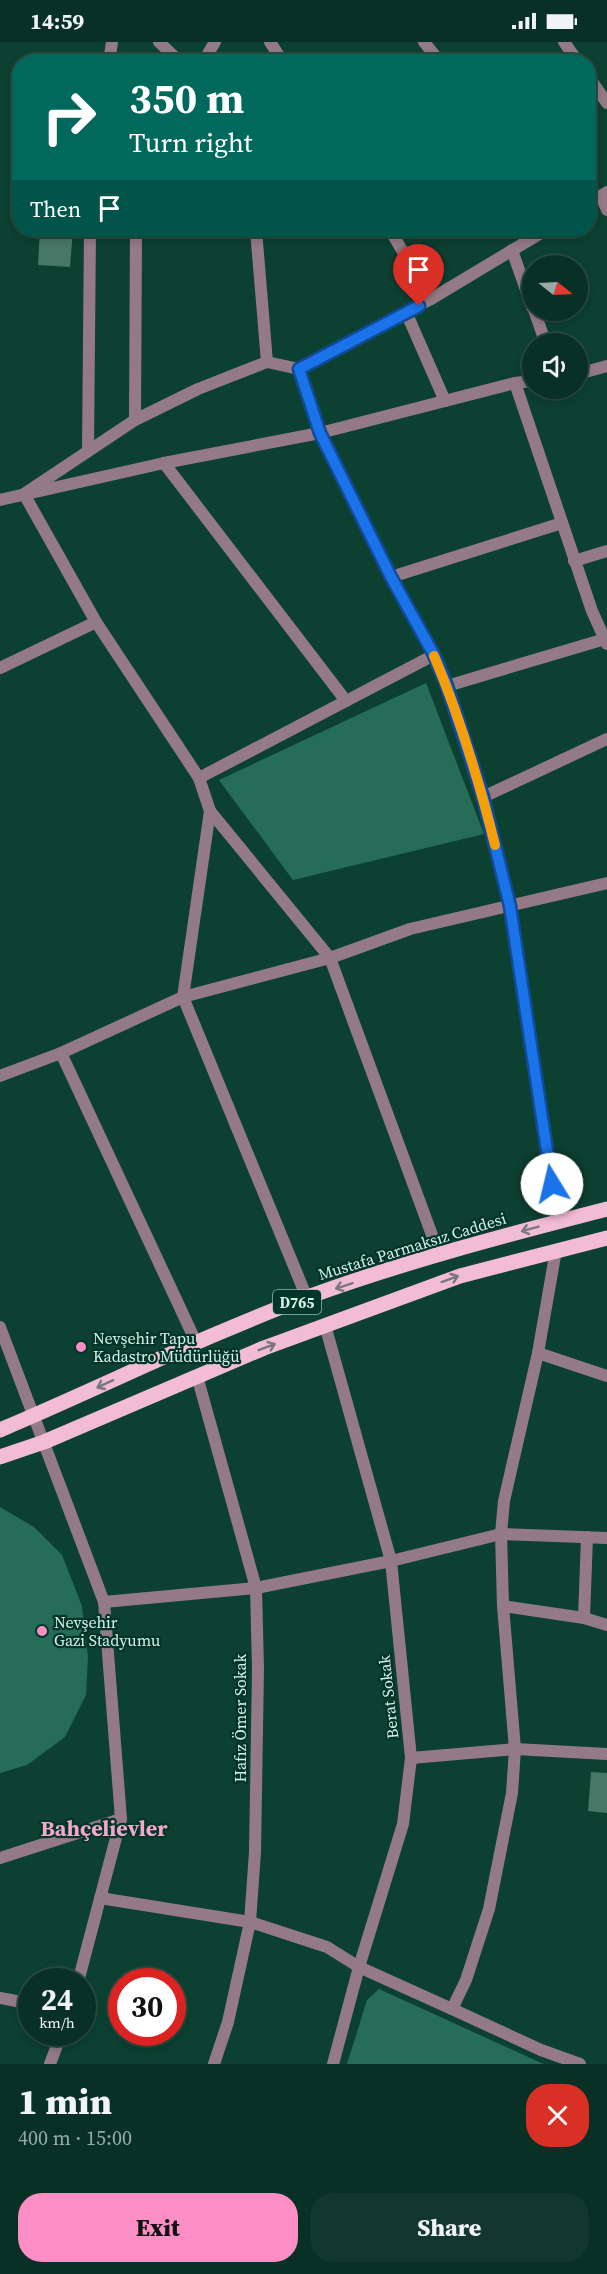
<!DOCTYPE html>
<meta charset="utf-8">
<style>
:root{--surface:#093025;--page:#12382d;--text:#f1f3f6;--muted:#99a9a7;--line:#294b42;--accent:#fb8fc5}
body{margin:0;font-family:"Source Serif 4",serif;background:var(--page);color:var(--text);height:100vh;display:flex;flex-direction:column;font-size:22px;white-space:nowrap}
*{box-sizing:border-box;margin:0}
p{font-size:20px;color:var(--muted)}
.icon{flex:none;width:33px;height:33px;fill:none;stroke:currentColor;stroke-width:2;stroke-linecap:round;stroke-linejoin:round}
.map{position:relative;height:2022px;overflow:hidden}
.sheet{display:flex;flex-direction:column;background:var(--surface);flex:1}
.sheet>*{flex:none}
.guide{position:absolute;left:12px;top:12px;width:584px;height:183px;border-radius:24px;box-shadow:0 3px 9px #0003,0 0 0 2px var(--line);background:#00695c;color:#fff;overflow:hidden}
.needle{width:39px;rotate:108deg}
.fabs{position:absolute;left:522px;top:213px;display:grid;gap:12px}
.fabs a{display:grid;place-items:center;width:66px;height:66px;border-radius:50%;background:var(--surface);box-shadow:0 3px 9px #0003,0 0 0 2px var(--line);font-size:30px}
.speed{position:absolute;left:18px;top:1926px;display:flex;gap:12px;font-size:30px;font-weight:700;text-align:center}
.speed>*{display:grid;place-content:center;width:78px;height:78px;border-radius:50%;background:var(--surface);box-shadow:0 3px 9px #0003,0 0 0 2px var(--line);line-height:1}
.speed small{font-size:15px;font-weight:400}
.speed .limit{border:9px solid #d22;background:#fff;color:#111}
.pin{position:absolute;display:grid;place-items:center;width:51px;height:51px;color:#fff;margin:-62px -26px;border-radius:50% 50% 50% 0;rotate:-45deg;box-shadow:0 0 6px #0007}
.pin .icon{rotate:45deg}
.me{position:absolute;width:66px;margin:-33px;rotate:351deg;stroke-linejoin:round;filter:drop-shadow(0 0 4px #0008)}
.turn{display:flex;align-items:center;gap:21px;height:126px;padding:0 18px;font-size:27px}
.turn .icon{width:78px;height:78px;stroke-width:2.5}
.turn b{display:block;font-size:42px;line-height:51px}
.then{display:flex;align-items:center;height:57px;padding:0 18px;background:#0003;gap:12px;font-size:22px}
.round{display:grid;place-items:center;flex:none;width:63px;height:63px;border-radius:24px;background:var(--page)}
.overview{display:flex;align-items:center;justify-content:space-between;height:102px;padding:0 18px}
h1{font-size:36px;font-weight:800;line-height:45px}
.primary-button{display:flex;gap:12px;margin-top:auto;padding:12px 18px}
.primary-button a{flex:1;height:69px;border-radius:24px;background:var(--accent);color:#111;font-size:24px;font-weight:800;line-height:69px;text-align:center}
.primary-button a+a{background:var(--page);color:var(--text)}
.status{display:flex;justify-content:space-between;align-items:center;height:42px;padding:0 30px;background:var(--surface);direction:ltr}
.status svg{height:16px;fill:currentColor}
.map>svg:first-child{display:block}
.green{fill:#256d57}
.building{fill:#477766}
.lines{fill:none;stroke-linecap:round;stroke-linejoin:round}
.minor{stroke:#947a85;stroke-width:12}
.tertiary{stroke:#947a85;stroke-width:12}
.primary{stroke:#f2bcd4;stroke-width:15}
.oneway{stroke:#79787e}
.route-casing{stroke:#114b97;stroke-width:15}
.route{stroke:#1a73e8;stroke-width:10}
.slow{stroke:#f59e0b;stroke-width:10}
.poi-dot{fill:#fb8fc5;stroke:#003527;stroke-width:2}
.labels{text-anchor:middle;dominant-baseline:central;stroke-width:4.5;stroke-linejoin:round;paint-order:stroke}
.shield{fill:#003527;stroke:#97b9ad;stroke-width:1.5}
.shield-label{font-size:15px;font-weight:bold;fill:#d8f1e7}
.street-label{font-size:16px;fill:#d8f1e7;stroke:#003527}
.poi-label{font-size:16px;fill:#d8f1e7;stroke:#003527;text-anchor:start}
.district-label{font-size:22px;font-weight:bold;fill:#f3a7cc;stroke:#003527}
</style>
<div class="status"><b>14:59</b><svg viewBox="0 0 49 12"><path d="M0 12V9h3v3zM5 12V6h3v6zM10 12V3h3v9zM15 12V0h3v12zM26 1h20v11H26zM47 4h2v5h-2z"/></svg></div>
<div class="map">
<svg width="607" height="2022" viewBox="0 0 607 2022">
<rect width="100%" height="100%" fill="#0c4031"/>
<g class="green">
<polygon points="426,641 484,792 293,838 219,738"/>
<polygon points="0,1465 34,1485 62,1513 82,1564 88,1615 86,1653 65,1695 27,1723 0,1731"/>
<polygon points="379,1947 537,2019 544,2022 347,2022 367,1958"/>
</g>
<g class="building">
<polygon points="40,188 73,188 70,225 38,223"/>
<polygon points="591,1730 607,1731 607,1771 588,1769"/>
</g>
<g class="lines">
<g class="minor">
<polyline points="159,0 180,20"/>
<polyline points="270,0 283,20"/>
<polyline points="424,0 440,20"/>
<polyline points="564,0 578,20"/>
<polyline points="109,20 112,0"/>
<polyline points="203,20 215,0"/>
<polyline points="588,34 607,61"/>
<polyline points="601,154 607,168"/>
<polyline points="588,162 607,150"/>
<polyline points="256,188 267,320 299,327 320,391 391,535 434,613 447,644 483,755 510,864 552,1142 563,1178"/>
<polyline points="390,188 431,257"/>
<polyline points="512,208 532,265"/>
<polyline points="534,268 546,302"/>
<polyline points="406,270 445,359"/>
<polyline points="299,327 431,257 546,188"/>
<polyline points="578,332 607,324"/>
<polyline points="515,341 592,569 607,602"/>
<polyline points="135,378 136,188"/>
<polyline points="88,409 90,188"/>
<polyline points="164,421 346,659 434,613"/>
<polyline points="0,458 164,421 320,391 515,341 532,339"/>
<polyline points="574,519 607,509"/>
<polyline points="391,535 562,481"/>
<polyline points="96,580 199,736 210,769 330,916 439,1212"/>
<polyline points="0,626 96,580 24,452 135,378 198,347 267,320"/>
<polyline points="447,644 605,597"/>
<polyline points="199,736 346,659"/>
<polyline points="483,755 607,697"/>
<polyline points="210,769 183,955 307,1256"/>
<polyline points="61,1011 196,1300"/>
<polyline points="0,1034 61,1011 183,955 330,916 410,887 607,841"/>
<polyline points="325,1283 391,1519 411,1716 403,1782 359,1925 333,2022"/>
<polyline points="538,1311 607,1334"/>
<polyline points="197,1334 256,1546 258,1627 255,1810 250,1880 228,1980 214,2022"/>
<polyline points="104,1560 256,1546 391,1519 501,1492 607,1496"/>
<polyline points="503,1564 584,1576 607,1583"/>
<polyline points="584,1576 587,1495"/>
<polyline points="411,1716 515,1707 607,1712"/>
<polyline points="0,1816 121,1777"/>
<polyline points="100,1856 250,1880 327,1905 359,1925 452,1967 541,2008 580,2022"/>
<polyline points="0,1956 32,1962"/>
<polyline points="452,1967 466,1938 489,1867 512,1751 515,1707 503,1564 501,1492 504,1459 538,1311 556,1208"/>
</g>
<g class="tertiary">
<polyline points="0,1285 104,1560 121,1777 78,1940"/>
<polyline points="50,2022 62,1990"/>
</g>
<g class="primary">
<path d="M 0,1388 C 102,1345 201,1295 305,1256 C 403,1220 506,1193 607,1167"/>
<polyline points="0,1415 44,1400 264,1306 460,1234 607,1196"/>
</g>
</g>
<defs><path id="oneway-shaft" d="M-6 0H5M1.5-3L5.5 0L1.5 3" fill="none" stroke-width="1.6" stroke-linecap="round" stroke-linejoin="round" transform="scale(1.5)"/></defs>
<g class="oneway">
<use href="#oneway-shaft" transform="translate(530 1187) rotate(165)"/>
<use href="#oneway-shaft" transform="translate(450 1237) rotate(-20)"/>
<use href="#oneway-shaft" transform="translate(344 1244) rotate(162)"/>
<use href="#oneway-shaft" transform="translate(267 1305) rotate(-21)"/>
<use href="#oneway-shaft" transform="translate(105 1342) rotate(155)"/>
</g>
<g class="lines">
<defs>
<polyline id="route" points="419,264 299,327 320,391 391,535 434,613 447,644 483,755 510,864 552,1142"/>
</defs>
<use href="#route" class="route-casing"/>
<use href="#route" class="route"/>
<path class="slow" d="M 434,614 C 460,675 479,739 495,803"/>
</g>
<g class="poi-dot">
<circle cx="81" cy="1305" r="6"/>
<circle cx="42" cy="1589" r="6"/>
</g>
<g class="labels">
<rect class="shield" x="273" y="1248" width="48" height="24" rx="4.5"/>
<g class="shield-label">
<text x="297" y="1260">D765</text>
</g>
<g class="street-label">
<text transform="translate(412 1204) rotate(-17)">Mustafa Parmaksız Caddesi</text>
<text transform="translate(388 1655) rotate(-96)">Berat Sokak</text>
<text transform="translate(240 1676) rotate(-90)">Hafız Ömer Sokak</text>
</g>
<g class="poi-label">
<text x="93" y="1296">Nevşehir Tapu<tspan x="93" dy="18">Kadastro Müdürlüğü</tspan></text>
<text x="54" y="1580">Nevşehir<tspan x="54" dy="18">Gazi Stadyumu</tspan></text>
</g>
<g class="district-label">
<text x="104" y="1786">Bahçelievler</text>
</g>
</g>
</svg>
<div class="fabs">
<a><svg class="needle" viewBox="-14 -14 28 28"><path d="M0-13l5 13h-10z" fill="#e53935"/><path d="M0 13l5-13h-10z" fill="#99a9a7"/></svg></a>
<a><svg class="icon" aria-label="sound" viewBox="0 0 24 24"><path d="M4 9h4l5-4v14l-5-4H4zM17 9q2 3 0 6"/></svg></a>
</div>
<div class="speed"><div>24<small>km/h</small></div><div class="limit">30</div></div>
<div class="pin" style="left:419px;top:264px;background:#d93025"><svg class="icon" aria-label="arrive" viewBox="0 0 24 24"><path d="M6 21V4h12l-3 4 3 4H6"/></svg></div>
<svg class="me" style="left:552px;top:1142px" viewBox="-20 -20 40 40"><circle r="19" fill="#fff"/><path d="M0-13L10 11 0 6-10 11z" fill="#1a73e8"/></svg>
<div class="guide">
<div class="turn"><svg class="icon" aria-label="right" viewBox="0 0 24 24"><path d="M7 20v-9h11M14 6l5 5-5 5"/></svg><div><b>350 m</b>Turn right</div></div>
<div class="then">Then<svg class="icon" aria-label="arrive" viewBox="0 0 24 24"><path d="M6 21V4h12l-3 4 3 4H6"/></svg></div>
</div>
</div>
<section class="sheet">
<div class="overview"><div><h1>1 min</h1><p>400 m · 15:00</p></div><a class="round" style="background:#d93025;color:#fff"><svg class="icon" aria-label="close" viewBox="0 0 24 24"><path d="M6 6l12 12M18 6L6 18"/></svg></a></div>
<div class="primary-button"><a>Exit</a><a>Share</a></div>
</section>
